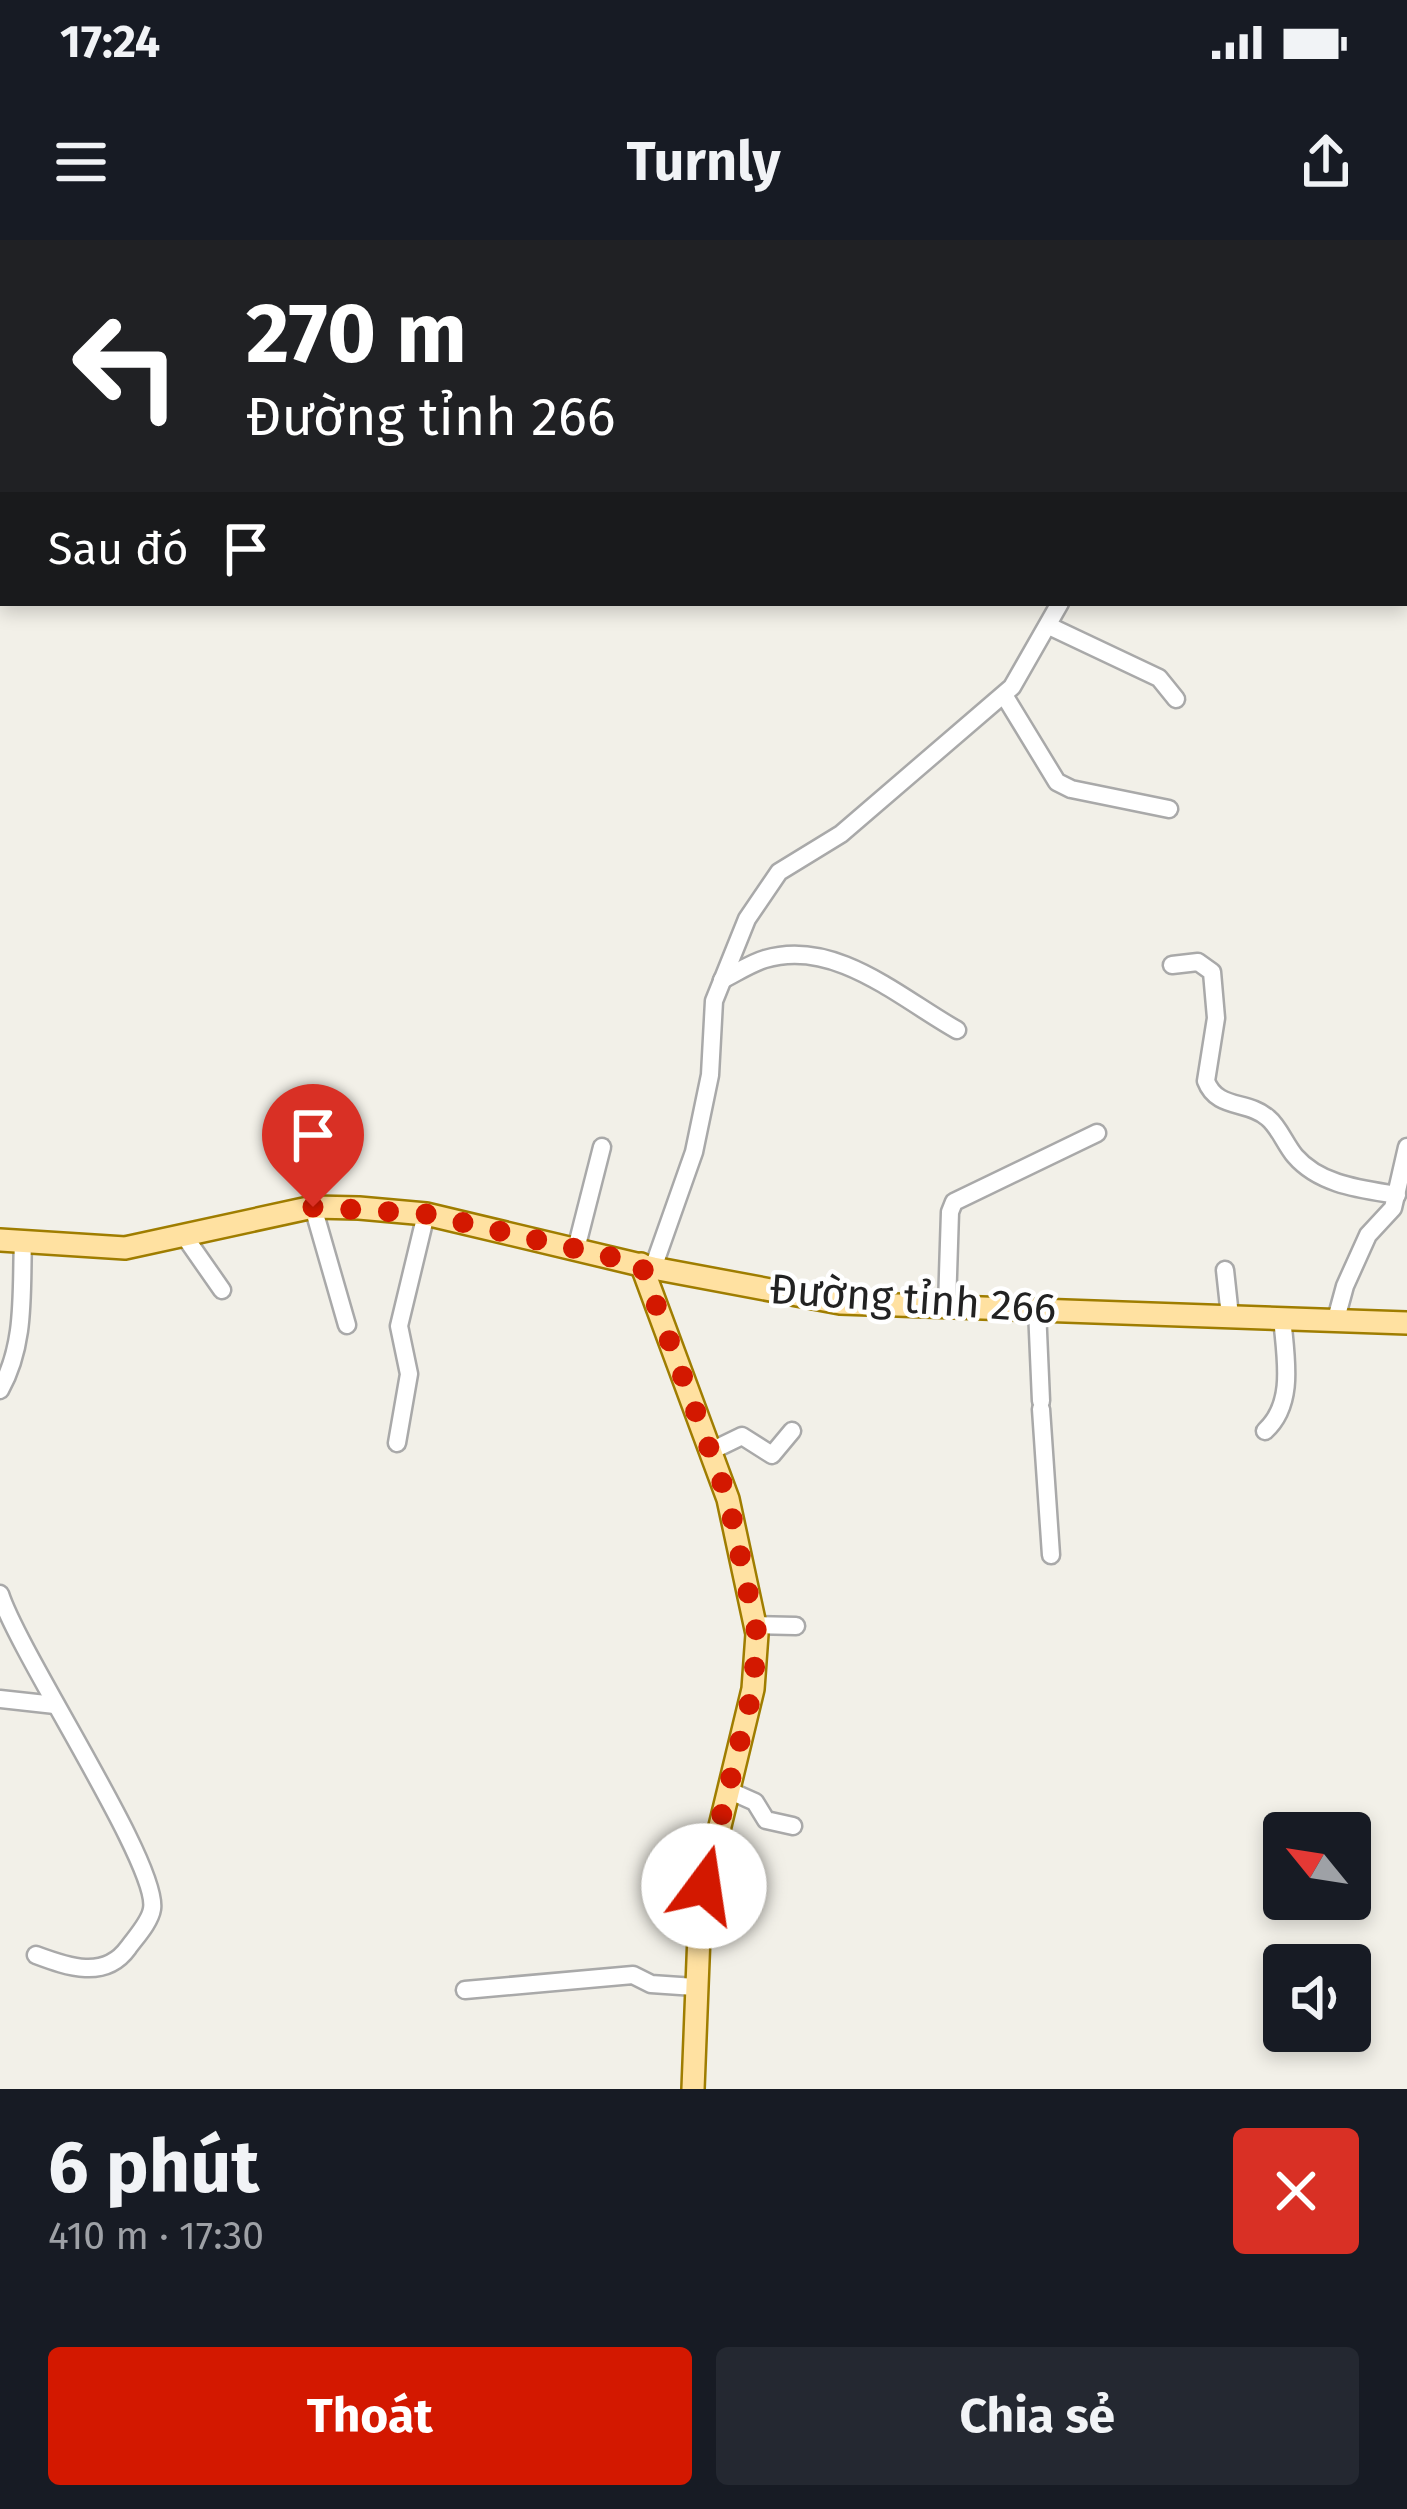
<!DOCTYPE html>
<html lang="vi">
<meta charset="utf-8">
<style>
:root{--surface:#171b24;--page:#242831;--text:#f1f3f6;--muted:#9ea1a6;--accent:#d31800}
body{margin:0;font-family:"Fira Sans",sans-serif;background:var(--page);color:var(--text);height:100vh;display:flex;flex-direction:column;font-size:45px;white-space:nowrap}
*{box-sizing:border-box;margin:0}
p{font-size:39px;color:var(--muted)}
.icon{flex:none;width:66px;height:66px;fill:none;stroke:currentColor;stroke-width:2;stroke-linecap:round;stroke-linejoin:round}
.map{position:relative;height:1849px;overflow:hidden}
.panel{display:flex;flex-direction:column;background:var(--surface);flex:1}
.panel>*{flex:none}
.guide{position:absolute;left:0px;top:0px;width:1407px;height:366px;box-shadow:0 6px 18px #0003;background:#202124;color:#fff;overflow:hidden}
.needle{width:78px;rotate:300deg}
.controls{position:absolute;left:1263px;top:1572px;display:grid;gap:24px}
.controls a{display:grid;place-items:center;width:108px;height:108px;border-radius:12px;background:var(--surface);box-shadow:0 6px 18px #0003;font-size:60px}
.pin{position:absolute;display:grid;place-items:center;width:102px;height:102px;color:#fff;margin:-123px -51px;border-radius:50% 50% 50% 0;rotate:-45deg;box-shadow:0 0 12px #0007}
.pin .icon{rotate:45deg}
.me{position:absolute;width:132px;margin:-66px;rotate:14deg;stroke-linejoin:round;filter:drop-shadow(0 0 9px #0008)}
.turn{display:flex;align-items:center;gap:42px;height:252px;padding:0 48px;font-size:54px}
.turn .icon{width:156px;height:156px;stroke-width:2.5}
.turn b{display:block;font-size:84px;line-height:102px}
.then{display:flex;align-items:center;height:114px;padding:0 48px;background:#0003;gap:24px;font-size:45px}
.round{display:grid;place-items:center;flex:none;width:126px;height:126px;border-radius:12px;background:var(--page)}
.summary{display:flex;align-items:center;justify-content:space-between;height:204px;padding:0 48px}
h1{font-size:72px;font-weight:700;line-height:90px}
.cta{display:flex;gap:24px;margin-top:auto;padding:24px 48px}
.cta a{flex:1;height:138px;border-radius:12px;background:var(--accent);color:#fff;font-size:48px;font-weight:700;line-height:138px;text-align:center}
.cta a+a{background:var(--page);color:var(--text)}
.status{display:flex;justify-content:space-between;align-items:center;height:84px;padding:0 60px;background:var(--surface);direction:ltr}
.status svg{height:33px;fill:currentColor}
header{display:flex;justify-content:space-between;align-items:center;height:156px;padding:0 48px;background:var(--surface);font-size:54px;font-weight:700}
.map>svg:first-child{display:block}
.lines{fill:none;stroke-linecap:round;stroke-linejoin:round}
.minor-casing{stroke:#a9a9a9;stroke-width:21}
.major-casing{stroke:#9f7d00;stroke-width:26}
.minor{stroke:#fff;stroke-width:16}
.major{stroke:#ffe1a1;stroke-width:21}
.route{stroke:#d31800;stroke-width:21;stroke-dasharray:0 37.8}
.labels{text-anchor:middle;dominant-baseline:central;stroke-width:9;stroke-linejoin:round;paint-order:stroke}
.street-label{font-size:42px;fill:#222;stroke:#fff}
</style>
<div class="status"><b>17:24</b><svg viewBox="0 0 49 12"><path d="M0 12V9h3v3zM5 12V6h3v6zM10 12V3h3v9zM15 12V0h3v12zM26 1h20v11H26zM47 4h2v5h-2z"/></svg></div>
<header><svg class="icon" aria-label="menu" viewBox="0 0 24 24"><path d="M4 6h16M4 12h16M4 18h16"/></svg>Turnly<svg class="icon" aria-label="share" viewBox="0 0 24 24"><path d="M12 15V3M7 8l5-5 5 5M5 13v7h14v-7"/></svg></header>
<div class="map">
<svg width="1407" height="1849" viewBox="0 0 1407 1849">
<rect width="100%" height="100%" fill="#f2f0e8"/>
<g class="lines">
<defs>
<g id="minor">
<polyline points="1164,0 1168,3"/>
<polyline points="1253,0 1254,3"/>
<polyline points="1313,3 1320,0"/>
<polyline points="0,349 3,346"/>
<polyline points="1049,386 1159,438 1176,459"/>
<polyline points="1004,455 1057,542 1071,549 1169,569"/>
<path d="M 1172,725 L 1198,722 L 1212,732 L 1216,778 L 1206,841 C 1217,870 1248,860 1268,878 C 1279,887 1285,904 1295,916 C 1320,945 1361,949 1397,955"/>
<path d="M 722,740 C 736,733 751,723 765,719 C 835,698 900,758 957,790"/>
<polyline points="313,967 347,1085"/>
<polyline points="185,997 222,1050"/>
<polyline points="576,1009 602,907"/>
<polyline points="653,1028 694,912 710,835 714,761 747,679 779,632 841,594 1012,447 1060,363"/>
<polyline points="1225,1030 1230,1076"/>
<polyline points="947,1066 950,972 954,962 1097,893"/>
<polyline points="1037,1069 1041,1161"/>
<polyline points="1336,1079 1345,1046 1368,995 1393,968 1407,907"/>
<path d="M 0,1150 C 26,1104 21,1052 23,1001"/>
<polyline points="1041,1169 1051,1315"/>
<path d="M 1265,1191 C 1296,1163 1285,1115 1282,1077"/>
<polyline points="397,1203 409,1134 399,1086 426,974"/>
<polyline points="711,1211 742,1196 772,1215 792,1191"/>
<path d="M 0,1354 C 20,1416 160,1626 152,1669 C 150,1682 136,1697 128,1708 C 105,1740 68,1727 36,1715"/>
<polyline points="755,1385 796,1386"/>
<polyline points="0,1459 55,1465"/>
<polyline points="728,1550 755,1562 766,1580 793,1586"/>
<polyline points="465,1750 633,1735 651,1744 695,1747"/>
</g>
<g id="major">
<polyline points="0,1000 125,1008 313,967 359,968 426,974 653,1028 840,1063 1407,1083"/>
<polyline points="641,1024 728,1259 757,1394 753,1449 700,1669 693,1849"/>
</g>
</defs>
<use href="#minor" class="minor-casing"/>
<use href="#major" class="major-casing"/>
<use href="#minor" class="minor"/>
<use href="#major" class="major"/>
</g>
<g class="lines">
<polyline class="route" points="313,967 426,974 641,1024 728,1259 757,1394 753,1449 704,1646"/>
</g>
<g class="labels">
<g class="street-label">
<text transform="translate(913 1059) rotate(4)">Đường tỉnh 266</text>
</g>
</g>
</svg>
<div class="controls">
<a><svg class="needle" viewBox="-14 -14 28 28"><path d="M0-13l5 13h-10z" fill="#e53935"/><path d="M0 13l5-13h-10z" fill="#9ea1a6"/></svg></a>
<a><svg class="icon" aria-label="sound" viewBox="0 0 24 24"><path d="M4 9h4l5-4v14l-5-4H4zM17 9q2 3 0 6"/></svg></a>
</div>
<div class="pin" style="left:313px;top:967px;background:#d93025"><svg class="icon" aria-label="arrive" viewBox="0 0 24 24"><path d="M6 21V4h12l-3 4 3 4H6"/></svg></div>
<svg class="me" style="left:704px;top:1646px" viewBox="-20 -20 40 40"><circle r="19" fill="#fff"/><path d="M0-13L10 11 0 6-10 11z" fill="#d31800"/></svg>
<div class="guide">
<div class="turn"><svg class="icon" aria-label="left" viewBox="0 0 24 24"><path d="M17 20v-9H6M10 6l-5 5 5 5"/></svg><div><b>270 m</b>Đường tỉnh 266</div></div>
<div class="then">Sau đó<svg class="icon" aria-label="arrive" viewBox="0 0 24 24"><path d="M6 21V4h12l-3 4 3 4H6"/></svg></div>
</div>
</div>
<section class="panel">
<div class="summary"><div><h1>6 phút</h1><p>410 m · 17:30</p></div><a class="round" style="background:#d93025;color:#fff"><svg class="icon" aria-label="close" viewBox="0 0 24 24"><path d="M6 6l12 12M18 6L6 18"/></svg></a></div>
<div class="cta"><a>Thoát</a><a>Chia sẻ</a></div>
</section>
